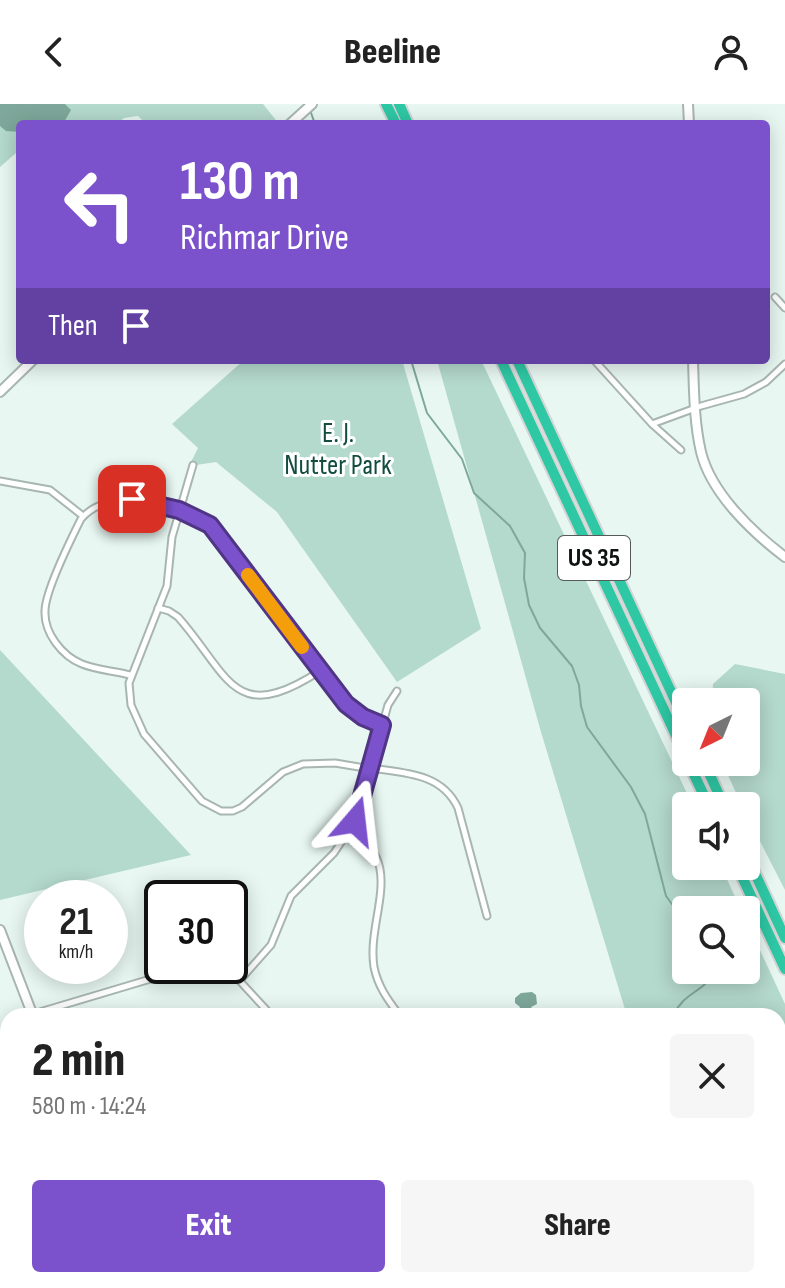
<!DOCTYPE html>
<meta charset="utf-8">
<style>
:root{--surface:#fff;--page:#f6f6f6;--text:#222;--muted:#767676;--accent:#7b52cc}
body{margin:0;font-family:"Sofia Sans Condensed",sans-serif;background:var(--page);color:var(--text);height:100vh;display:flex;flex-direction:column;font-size:30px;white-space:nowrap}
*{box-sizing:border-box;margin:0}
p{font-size:26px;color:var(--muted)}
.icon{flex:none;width:44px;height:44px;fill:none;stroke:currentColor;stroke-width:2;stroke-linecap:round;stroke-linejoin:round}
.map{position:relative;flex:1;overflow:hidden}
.sheet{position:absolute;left:0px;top:904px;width:786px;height:280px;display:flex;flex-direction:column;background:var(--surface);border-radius:24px 24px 0 0;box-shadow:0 4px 20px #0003}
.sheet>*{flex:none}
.top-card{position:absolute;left:16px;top:16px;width:754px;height:244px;border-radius:8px;box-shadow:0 4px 20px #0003;background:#7b52cc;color:#fff;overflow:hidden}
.needle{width:52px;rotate:223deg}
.fabs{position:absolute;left:672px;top:584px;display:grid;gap:16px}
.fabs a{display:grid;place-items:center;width:88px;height:88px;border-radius:8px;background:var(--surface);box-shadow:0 4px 20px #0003;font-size:40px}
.speed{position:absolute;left:24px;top:776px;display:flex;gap:16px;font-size:40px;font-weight:700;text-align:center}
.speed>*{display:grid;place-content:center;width:104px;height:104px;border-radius:50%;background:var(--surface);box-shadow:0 4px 20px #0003;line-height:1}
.speed small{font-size:20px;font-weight:400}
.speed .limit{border:4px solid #111;border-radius:12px;background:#fff;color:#111}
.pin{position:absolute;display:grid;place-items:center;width:68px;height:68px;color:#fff;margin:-34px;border-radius:16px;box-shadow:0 4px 12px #0006}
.me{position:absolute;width:88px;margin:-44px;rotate:17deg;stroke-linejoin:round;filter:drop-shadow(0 0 6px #0008)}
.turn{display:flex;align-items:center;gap:28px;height:168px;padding:0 32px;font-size:36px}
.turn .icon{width:104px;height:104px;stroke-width:2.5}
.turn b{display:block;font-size:56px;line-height:68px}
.then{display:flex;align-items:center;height:76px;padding:0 32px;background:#0003;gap:16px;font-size:30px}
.round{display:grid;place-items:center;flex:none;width:84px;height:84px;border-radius:8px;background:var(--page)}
.headline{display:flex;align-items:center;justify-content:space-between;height:136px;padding:0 32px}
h1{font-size:48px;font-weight:800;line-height:60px}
.cta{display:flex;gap:16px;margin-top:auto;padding:16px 32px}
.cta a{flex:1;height:92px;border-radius:8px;background:var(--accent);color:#fff;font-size:32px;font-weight:800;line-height:92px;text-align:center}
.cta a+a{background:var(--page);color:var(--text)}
header{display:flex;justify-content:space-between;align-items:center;height:104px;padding:0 32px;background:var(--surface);font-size:36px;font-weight:800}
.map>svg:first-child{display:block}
.green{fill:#b4d9cd}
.water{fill:#7ea89b}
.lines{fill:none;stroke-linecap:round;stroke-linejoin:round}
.stream{stroke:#7ea89b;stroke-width:2}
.street-casing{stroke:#a8b6b1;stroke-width:9}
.secondary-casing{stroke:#a8b6b1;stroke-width:12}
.highway-casing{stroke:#d4d5d4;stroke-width:14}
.street{stroke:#fff;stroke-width:5}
.secondary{stroke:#fff;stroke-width:8}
.highway{stroke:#2ec8a5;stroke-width:10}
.route-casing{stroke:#503585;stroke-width:20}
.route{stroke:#7b52cc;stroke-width:14}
.slow{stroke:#f59e0b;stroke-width:14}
.labels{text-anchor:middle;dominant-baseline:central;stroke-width:6;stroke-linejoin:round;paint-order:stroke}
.shield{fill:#fff;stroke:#565a59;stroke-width:2}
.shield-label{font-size:26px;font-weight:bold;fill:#0e1312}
.park-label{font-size:28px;fill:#114c3e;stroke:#fff}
</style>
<header><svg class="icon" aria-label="back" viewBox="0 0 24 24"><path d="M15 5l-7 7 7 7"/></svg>Beeline<svg class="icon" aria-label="person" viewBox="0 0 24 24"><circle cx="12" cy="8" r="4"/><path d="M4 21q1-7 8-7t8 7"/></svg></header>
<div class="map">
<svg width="785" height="1184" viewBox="0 0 785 1184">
<rect width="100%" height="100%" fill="#e8f7f2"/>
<g class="green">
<polygon points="0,0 263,0 279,20 146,20 138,12 124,14 117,20 20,20 20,49 16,49 0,63"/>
<polygon points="244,256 402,256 481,525 397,578 277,408 216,358 196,361 191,358 198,344 172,320"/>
<polygon points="437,256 481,256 693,702 686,702 686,762 721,762 741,806 686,806 686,866 746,866 746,816 785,900 785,1184 704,1184 702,1176 778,1176 778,912 627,912 541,628"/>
<polygon points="0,546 191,751 0,796"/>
<polygon points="735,560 785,570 785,786 746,710 746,702 742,702 722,658 746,658 746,598 712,598 713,580"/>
</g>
<g class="water">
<polygon points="0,0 65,0 71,6 63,20 20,20 20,28 6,27 0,22"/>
<polygon points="532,888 536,891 537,900 531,903 535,908 531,912 516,912 520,903 515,899 515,894 521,889"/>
</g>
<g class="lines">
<g class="stream">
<polyline points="310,6 315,20"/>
<polyline points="411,256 427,309 462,355 474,389 510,422 525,449 524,474 529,501 540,524 572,562 579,581 581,602 587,623 631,683 645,710 666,792 686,819"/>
<path d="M 673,912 C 685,886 705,889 715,866"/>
<polyline points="761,1176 766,1184"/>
</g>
<defs>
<g id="street">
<polyline points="775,193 785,204"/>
<polyline points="594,256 652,320 701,302 744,290 766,278 785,260"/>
<polyline points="653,321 681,346"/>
<polyline points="193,361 172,433 167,482 129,579 131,601 144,630 202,697 221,707 233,707 242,703 283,668 303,660 335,659 371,665"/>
<polyline points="0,377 50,386 83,412"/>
<path d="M 158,504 L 169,507 L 178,513 C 230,572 233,623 320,567"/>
<path d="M 130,571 C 115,567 97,566 82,560 C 62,552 44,529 45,507 C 45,487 71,435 81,415 C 109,381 180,398 210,421 L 346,600 L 363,613 L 382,621"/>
<path d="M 371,664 C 405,669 442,669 458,704 L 487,812"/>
<path d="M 349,728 C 408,756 366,814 374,863 C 378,883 388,896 400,912"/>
<polyline points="226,862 272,912"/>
<polyline points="241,875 271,841 291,792 334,749 355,717 388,601 397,587"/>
<polyline points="33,910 194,862"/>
<polyline points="537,1176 537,1184"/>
<polyline points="111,1184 132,1177"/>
<polyline points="233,1184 235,1176"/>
<polyline points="463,1184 471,1176"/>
</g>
<g id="secondary">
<polyline points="688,0 689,20"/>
<polyline points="290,20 312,0"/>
<path d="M 693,256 C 694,286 694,318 701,348 C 711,389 752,428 785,453"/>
<polyline points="0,288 33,256"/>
<polyline points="0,826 33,912"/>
<polyline points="0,1105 8,1103"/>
<polyline points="0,1114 8,1112"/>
<polyline points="132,1176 135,1184"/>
</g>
<g id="highway">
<polyline points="386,0 396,20"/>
<polyline points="399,0 408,20"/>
<polyline points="501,256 686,653"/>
<polyline points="517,256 686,620"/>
<polyline points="688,658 709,702"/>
<polyline points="704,658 724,702"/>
<polyline points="746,750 785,834"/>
<polyline points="737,762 785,865"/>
</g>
</defs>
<use href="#street" class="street-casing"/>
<use href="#secondary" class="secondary-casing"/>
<use href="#highway" class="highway-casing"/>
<use href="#street" class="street"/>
<use href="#secondary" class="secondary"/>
<use href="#highway" class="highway"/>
</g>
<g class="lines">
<defs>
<polyline id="route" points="132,395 179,406 210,421 346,600 363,613 382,621 355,717"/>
</defs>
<use href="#route" class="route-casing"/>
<use href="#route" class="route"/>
<polyline class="slow" points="248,471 302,543"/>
</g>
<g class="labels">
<rect class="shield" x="558" y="432" width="72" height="44" rx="6"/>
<g class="shield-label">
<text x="594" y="454">US 35</text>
</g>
<g class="park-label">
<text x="338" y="329">E. J.<tspan x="338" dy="32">Nutter Park</tspan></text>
</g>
</g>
</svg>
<div class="fabs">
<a><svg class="needle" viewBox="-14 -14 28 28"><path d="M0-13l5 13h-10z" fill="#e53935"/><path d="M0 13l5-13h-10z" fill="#767676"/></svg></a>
<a><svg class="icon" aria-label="sound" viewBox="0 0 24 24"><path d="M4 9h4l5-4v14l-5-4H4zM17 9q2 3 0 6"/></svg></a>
<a><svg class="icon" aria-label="search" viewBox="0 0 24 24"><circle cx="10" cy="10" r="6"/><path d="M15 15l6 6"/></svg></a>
</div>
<div class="speed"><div>21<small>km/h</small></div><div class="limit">30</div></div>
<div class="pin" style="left:132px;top:395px;background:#d93025"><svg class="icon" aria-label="arrive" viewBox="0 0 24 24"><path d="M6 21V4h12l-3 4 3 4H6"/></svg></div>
<svg class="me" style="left:355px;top:717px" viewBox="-20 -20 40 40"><path d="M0-17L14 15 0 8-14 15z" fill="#7b52cc" stroke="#fff" stroke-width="4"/></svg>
<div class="top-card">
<div class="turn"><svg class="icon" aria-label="left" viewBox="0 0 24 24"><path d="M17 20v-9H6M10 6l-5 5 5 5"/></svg><div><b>130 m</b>Richmar Drive</div></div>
<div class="then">Then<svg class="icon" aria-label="arrive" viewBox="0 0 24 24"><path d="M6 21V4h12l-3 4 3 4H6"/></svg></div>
</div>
<section class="sheet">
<div class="headline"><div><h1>2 min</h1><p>580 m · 14:24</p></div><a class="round"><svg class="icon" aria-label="close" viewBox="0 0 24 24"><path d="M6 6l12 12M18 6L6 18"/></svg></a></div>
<div class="cta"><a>Exit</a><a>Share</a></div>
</section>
</div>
